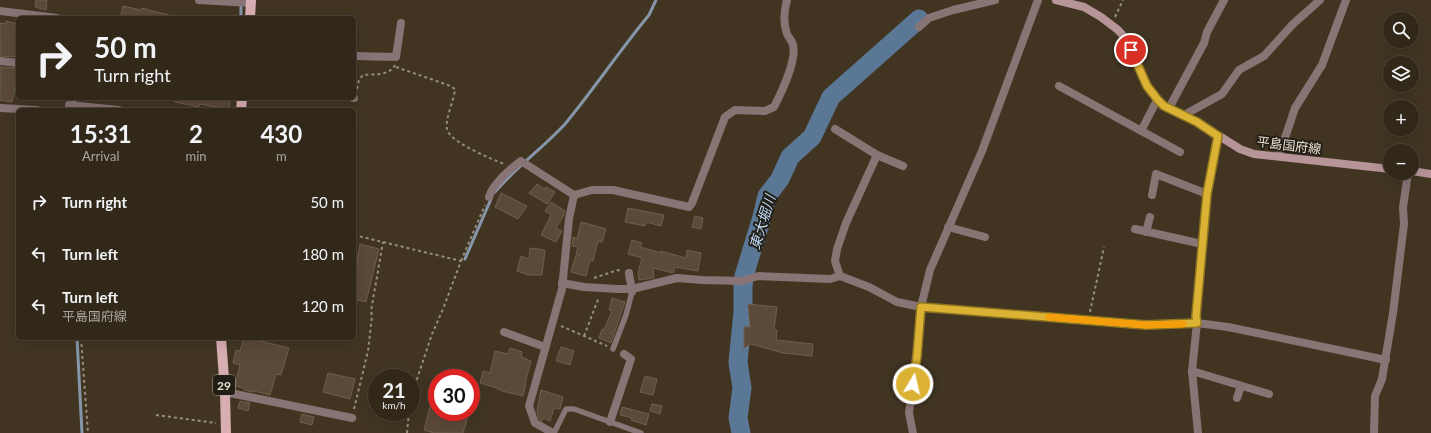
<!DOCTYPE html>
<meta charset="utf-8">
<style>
:root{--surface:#31281a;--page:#393023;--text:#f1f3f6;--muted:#a8a6a2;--line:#4c4439}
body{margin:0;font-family:Lato,"Noto Sans JP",sans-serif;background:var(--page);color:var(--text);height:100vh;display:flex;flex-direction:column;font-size:15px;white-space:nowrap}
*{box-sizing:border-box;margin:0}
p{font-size:13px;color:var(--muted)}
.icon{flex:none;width:22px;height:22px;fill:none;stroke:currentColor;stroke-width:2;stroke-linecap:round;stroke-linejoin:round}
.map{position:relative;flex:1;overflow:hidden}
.panel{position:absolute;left:16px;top:108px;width:340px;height:232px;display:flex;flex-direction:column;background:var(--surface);border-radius:6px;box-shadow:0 4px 16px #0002,0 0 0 1px var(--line)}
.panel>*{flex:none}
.hud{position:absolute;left:16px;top:16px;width:340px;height:84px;border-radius:6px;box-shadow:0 4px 16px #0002,0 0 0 1px var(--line);background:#31281a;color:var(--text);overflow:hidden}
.fabs{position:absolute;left:1383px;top:12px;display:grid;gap:8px}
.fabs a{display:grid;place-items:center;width:36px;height:36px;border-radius:50%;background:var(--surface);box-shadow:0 4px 16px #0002,0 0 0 1px var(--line);font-size:20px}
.speed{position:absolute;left:368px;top:369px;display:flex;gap:8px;font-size:20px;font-weight:700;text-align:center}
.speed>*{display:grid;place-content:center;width:52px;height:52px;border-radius:50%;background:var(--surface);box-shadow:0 4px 16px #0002,0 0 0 1px var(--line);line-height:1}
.speed small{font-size:10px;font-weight:400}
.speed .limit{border:6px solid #d22;background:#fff;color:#111}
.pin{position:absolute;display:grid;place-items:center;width:34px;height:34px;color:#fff;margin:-17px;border:2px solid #fff;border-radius:50%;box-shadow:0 1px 4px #0007}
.me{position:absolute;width:44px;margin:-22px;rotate:9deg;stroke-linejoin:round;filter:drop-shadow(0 0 3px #0008)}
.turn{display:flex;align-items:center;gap:14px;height:84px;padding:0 12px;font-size:18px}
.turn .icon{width:52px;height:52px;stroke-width:2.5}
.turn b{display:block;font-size:28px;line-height:34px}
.eta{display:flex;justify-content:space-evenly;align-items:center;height:68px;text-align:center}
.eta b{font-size:24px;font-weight:700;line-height:28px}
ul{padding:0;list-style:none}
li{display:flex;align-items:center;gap:12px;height:52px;padding:0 12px}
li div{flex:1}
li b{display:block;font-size:15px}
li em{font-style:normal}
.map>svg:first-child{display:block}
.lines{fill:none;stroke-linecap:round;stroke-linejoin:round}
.stream{stroke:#8596a9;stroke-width:3}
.river{stroke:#5b7796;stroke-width:19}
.building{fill:#5b4939;stroke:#715e4d}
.path{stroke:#968d7e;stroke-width:2;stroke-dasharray:3 3;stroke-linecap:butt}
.service{stroke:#887375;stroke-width:5.5}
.minor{stroke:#887375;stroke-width:8}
.secondary{stroke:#b69498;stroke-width:8}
.primary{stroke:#d9aeb2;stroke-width:10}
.route-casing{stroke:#8e7421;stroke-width:10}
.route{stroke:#dbb233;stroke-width:7}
.slow{stroke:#f59e0b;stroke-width:7}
.labels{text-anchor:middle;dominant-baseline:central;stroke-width:4;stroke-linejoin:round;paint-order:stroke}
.shield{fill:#231e15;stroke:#aca69b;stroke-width:1}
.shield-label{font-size:12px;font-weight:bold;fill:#e7e0d4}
.street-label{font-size:13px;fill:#e7e0d4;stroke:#231e15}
.water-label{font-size:14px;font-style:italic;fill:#bfdafa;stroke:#231e15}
</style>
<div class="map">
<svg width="1431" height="433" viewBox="0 0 1431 433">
<rect width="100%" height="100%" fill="#413522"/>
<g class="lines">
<g class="stream">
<polyline points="241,18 241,4"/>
<polyline points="74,98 75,110"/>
<path d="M 495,192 C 516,167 543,148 565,124 C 594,89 620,50 649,15 L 656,0"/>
<polyline points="465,259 491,199"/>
<polyline points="77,338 82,433"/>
</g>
<polyline class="river" points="741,433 738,418 742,388 738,362 743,312 743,287 744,276 762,217 767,196 780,179 790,157 812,137 831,97 919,19"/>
</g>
<g class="building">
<polygon points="36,0 47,0 46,10 35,7"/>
<polygon points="123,6 141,10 142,8 169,15 169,18 120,18"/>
<polygon points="6,21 18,24 18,57 0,56 0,23 6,24"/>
<polygon points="0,67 18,68 18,83 16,83 12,102 0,100"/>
<polygon points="175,98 223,98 230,99 229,109 199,104 199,107 175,102"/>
<polygon points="537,184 544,189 546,187 555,192 547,204 529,193"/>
<polygon points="501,193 527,206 518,219 495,207"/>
<polygon points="551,202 565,211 564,215 556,228 562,231 556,242 541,235 551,215 545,211"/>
<polygon points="628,208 664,215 661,226 646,222 645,226 625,222"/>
<polygon points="695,216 703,218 701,229 692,227"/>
<polygon points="581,222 606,229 602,242 598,241 593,261 590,260 586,276 571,272 576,255 581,255 576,253 578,247 572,246 573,237 577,239"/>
<polygon points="632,240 642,243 640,247 661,253 661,251 686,258 687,250 701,253 698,271 675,267 673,273 653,268 654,278 639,280 638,273 642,258 628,254"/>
<polygon points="360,244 379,249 366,302 354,299 354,280 358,262 357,262"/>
<polygon points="530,248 545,250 542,275 529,275 517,271 521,256 529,259"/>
<polygon points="612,298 625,302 611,343 599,338 602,329 604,330 612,311 609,310"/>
<polygon points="748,304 777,307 774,329 777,330 776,340 813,344 812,356 783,353 751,344 744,348 744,327 750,327"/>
<polygon points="244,338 249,338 289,348 281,375 276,374 270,395 254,391 254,392 244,390 244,388 235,386 240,365 233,363 236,350 240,351"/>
<polygon points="561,347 574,351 570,365 556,361"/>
<polygon points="510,348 522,352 521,357 531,361 525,383 526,383 523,396 502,391 502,390 497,389 497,388 480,383 483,371 490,373 495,351 508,354"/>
<polygon points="328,373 355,379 350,399 323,392"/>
<polygon points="645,376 657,379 653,395 640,392"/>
<polygon points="541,390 563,397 560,409 554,408 550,421 543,418 542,421 539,419 537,411"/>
<polygon points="434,391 437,392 437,412 469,412 463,433 434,433 424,430"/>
<polygon points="240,401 250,403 248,411 238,408"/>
<polygon points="652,404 662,406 660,414 650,411"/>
<polygon points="622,407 649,414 646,425 631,420 632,418 620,415"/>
<polygon points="302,414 314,417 312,425 300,422"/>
</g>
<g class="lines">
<g class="path">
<polyline points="1115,17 1123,0"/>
<path d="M 396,67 L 448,85 L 455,89 C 454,101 445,118 447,129 C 449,142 492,159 504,164"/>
<path d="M 357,89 L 359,80 L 363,75 C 375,74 389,76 395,65"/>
<polyline points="354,235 461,261 443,309 432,334 411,397"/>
<polyline points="461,261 485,205"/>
<polyline points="594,278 618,270 620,271"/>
<polyline points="1090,312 1104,247"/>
<polyline points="561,326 607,346"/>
<polyline points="584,336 599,297"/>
<polyline points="81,338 88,433"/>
<polyline points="354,409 368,351 372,316 371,311 383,242"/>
<polyline points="156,415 216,423"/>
<polyline points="407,433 409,412"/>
</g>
<g class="service">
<polyline points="613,349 626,315 632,292"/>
<polyline points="554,433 566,409 574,409 641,433"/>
</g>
<g class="minor">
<polyline points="199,0 250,3"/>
<polyline points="0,11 57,18"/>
<polyline points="919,27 929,18 953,10 995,0"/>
<polyline points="354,56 396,57 401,23"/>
<polyline points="0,61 18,63"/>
<polyline points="1059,86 1180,152"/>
<polyline points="353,98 354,98"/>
<polyline points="69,105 119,110"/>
<polyline points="0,108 37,110"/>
<polyline points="1169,108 1204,43 1207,32 1224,0"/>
<polyline points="1184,115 1222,94 1239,70 1264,56 1293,24 1320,0"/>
<polyline points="835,129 877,155 903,166"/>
<polyline points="1141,131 1157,100"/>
<polyline points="1279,156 1295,108 1322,65 1346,0"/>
<polyline points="1152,195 1156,174 1207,194"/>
<path d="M 489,197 C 493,184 510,169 521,161 L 574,195"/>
<polyline points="948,227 985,237"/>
<polyline points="1135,229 1202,244"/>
<polyline points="1146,232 1150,217"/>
<path d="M 629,273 C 629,279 633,288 632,292"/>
<polyline points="840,276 835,261 837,249 846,223 877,155"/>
<polyline points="562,283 584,287 617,289 632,289 677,278 702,280 742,281 758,276 830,279 840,276 869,287 897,302 921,307 1145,325 1197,323 1228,327 1386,360"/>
<polyline points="504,332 545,347"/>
<polyline points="1192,371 1269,394"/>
<polyline points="225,392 352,418"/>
<polyline points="1237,398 1241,386"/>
<polyline points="610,422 631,359 624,354"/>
<path d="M 553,433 L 535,423 L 529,406 L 562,289 L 569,219 L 574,195 L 592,190 L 613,190 L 689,207 L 692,203 L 725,117 L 735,110 L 765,111 L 774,107 C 781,93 797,61 793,45 C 792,41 789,38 787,34 C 783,23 784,11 787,0"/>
<polyline points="913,433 909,413 917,356 921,307 930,270 982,151 1038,0"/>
<polyline points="1198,433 1192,371 1197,323 1196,316 1207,194 1218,135"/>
<polyline points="1374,433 1375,396 1382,379 1393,313 1404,224 1403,207 1408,173"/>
</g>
<g class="secondary">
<polyline points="1056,0 1084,7 1101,17 1118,30 1127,40 1147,86 1157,100 1164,106 1197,122 1240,149 1254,154 1390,169"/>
<polyline points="1412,171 1431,174"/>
</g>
<g class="primary">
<polyline points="250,18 251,0"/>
<polyline points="241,110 242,98"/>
<polyline points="221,338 225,392 226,433"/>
</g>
</g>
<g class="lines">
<defs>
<polyline id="route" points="913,384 917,356 921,307 1146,325 1197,323 1196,316 1207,194 1218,136 1197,122 1164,106 1158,100 1147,86 1131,50"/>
</defs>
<use href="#route" class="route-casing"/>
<use href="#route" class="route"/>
<polyline class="slow" points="1049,317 1146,325 1183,324"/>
</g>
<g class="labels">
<rect class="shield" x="213" y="375" width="22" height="20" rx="3"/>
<g class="shield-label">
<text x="224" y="385">29</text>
</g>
<g class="street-label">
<text transform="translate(1289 145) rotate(7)">平島国府線</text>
</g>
<g class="water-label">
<text transform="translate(762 222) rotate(-73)">東大堀川</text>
</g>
</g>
</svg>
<div class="fabs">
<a><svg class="icon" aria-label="search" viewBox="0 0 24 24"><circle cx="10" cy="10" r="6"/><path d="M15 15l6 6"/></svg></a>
<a><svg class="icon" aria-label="layers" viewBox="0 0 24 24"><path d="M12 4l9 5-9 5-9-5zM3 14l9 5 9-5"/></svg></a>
<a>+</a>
<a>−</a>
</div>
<div class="speed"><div>21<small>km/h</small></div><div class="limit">30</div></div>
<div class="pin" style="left:1131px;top:50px;background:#d93025"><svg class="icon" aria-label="arrive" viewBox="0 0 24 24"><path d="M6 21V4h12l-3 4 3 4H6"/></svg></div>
<svg class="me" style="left:913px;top:384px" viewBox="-20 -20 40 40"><circle r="17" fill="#dbb233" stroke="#fff" stroke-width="3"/><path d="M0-11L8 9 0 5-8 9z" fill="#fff"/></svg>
<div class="hud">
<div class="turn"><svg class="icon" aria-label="right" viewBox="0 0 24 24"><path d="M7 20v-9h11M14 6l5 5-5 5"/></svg><div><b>50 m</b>Turn right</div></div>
</div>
<section class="panel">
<div class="eta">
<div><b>15:31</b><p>Arrival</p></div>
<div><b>2</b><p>min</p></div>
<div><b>430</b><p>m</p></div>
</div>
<ul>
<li><svg class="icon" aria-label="right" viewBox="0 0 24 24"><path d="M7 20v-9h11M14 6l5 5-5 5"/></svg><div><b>Turn right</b></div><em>50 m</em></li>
<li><svg class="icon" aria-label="left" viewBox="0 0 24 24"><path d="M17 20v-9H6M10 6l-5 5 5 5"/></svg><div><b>Turn left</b></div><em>180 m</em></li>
<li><svg class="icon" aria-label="left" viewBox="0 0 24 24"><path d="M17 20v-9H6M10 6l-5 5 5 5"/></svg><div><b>Turn left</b><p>平島国府線</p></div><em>120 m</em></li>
</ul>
</section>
</div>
